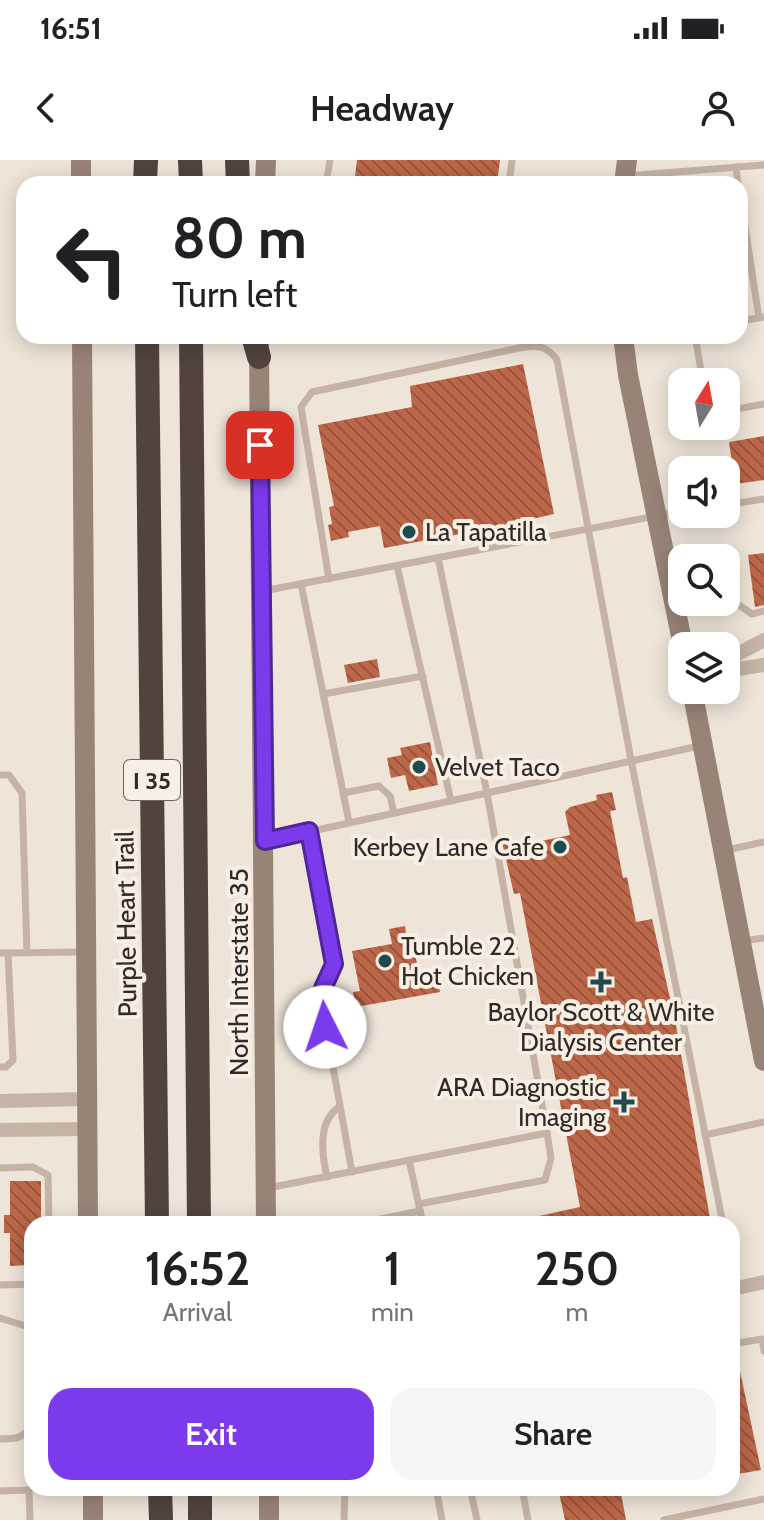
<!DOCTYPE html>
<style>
:root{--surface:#fff;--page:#f6f6f6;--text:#202124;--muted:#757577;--accent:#7c3aed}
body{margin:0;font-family:Cabin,sans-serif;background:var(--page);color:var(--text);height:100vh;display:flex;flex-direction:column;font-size:30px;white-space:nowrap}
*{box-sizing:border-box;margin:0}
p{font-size:26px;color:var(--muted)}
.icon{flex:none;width:44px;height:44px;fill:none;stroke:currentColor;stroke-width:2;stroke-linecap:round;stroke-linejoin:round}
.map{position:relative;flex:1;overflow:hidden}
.sheet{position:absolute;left:24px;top:1056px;width:716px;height:280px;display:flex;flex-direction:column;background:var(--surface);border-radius:24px;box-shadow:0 4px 20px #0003}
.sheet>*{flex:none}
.top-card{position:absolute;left:16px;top:16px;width:732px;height:168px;border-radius:24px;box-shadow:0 4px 20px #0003;background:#fff;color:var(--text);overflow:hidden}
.needle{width:52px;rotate:11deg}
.buttons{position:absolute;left:668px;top:208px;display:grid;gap:16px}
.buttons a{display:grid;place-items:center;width:72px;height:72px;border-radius:16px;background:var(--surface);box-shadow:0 4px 20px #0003;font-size:40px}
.pin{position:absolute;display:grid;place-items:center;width:68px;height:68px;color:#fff;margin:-34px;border-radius:16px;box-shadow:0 4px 12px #0006}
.me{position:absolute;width:88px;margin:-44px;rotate:356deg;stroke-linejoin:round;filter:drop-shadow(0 0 6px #0008)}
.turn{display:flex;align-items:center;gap:28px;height:168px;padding:0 24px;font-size:36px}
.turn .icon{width:104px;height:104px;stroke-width:2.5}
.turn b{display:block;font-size:56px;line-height:68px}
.eta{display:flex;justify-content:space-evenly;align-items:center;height:136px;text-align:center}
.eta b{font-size:48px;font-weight:600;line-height:56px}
.primary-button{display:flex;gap:16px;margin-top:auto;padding:16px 24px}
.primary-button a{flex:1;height:92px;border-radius:24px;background:var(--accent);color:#fff;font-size:32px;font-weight:600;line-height:92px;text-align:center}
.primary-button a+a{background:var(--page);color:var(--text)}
.status{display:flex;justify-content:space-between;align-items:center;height:56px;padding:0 40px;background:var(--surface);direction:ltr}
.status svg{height:22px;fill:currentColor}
header{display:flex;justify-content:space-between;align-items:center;height:104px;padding:0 24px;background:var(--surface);font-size:36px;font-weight:600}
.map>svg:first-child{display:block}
.building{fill:url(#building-back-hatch)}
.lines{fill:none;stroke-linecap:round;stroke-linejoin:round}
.lane{stroke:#c5b4a5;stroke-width:7}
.street{stroke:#c5b4a5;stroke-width:14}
.secondary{stroke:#988477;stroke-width:20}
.highway{stroke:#52443d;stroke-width:24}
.route-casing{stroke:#51269a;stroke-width:20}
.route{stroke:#7c3aed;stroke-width:14}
.poi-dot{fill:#1f4b4f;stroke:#f7eee4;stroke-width:3}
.labels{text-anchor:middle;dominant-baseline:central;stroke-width:8;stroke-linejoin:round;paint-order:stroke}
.shield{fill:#f7eee4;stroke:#6d655f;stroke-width:2}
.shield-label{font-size:24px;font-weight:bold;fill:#322a26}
.poi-label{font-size:26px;fill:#322a26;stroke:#f7eee4;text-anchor:start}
.street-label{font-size:26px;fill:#322a26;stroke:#f7eee4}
</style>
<div class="status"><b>16:51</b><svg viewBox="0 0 49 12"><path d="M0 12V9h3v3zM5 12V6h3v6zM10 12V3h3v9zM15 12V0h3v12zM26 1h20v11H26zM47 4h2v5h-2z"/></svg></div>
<header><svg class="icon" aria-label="back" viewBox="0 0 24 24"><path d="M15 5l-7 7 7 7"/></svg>Headway<svg class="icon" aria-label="person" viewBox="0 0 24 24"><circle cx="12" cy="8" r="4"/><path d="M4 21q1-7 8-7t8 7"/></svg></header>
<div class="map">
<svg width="764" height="1360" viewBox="0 0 764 1360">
<defs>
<pattern id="building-back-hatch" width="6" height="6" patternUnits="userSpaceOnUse" patternTransform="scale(2)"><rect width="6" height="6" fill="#bc6749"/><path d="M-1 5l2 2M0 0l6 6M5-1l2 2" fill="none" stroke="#99553d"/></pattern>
</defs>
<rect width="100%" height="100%" fill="#eee4d8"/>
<g class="building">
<polygon points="357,0 500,0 497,24 354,24"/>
<polygon points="523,204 554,354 515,363 515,367 477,374 476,371 384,388 380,366 348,372 349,377 331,381 328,365 332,364 329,347 334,346 318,265 412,247 410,226"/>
<polygon points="764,276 764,320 735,324 729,282"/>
<polygon points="764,393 764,445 755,447 748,395"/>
<polygon points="377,499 380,517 348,523 344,505"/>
<polygon points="430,582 438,625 409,631 405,615 391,618 387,598 402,595 400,588"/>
<polygon points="612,632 616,650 610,651 623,718 627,717 636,762 652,759 675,860 711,1064 531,1064 530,1058 580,1047 520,733 514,734 502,682 518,679 519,684 527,684 570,675 565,652 570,647 597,640 596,635"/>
<polygon points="405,766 407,779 412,778 419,814 436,811 440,832 356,847 353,832 360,831 352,791 392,784 389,769"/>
<polygon points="10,1021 41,1021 41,1064 32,1064 32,1105 10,1106 10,1073 4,1073 4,1055 10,1055"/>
<polygon points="732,1202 738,1202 761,1310 732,1315"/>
<polygon points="558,1328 620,1328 626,1360 565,1360"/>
</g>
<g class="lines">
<g class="lane">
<polyline points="736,7 738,24"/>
<polyline points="626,16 764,5"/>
<polyline points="326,24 330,0"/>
<polyline points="509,24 512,0"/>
<polyline points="740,34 759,158"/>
<polyline points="740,161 764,157"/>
<polyline points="695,176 703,222"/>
<polyline points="726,251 764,244"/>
<polyline points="726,345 764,339"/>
<polyline points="438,398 487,633 699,586"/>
<polyline points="397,406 451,641"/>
<path d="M 329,419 L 301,247 L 312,232 L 519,188 C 536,185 546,184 557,200 L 631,600 L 723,1064"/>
<polyline points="301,424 349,662"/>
<polyline points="263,431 682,351"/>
<polyline points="726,436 752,454 764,451"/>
<polyline points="323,534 423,516"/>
<polyline points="0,615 9,615 22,633 27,793"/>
<polyline points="343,633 379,626 390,636 394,653"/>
<polyline points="309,671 334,804 320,835 352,1012"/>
<polyline points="266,681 487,633 547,973 268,1028"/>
<polyline points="727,690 764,682"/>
<polyline points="742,781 764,778"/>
<polyline points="0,793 83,792"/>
<polyline points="0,907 6,907 13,900 8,793"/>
<polyline points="705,975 764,962"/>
<polyline points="409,1000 423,1064"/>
<polyline points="0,1008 33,1007 48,1015 49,1064"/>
<path d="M 327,1017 C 322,995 317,962 339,947"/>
<polyline points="419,1044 545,1020 551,998 547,973"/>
<polyline points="356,1064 420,1051"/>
<polyline points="0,1125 32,1124"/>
<polyline points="0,1158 29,1167 32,1180"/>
<polyline points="732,1184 762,1179 764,1191"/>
<path d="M 0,1279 C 15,1279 24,1279 32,1264"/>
<polyline points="436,1328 442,1360"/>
<polyline points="470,1328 477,1360"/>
<polyline points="522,1328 528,1360"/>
<polyline points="0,1331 29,1330 30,1360"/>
<polyline points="344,1360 345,1328"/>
<polyline points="664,1360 764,1339"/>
</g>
<g class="street">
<polyline points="726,500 764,480"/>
<polyline points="726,511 764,505"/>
<polyline points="0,941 86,939"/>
<polyline points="0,970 86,969"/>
<polyline points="732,1129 764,1122"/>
</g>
<g class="secondary">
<polyline points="81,0 81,24"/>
<polyline points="265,24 266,0"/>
<polyline points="624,24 627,0"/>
<polyline points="82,176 88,1064"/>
<polyline points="623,176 628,215 683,486"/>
<polyline points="259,184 266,1064"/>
<polyline points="692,530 764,901"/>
<polyline points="93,1328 93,1360"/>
<polyline points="269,1328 269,1360"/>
</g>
<g class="highway">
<polyline points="190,0 191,24"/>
<polyline points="237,0 238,24"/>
<polyline points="145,24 146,0"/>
<polyline points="147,176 157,1064"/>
<polyline points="191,176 199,1064"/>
<polyline points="253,176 259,197"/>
<polyline points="160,1328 161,1360"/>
<polyline points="200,1328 200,1360"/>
</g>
</g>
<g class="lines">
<defs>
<polyline id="route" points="260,285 265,681 309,671 334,804 320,835 325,867"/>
</defs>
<use href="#route" class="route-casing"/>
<use href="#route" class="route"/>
</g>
<g class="poi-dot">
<circle cx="409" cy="372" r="8"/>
<circle cx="419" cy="607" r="8"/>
<circle cx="560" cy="687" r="8"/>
<circle cx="385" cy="801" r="8"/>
<path d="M597 810h8v8h8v8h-8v8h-8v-8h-8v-8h8z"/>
<path d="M620 930h8v8h8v8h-8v8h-8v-8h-8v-8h8z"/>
</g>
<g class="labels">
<rect class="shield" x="124" y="600" width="56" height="40" rx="6"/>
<g class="shield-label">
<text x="152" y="620">I 35</text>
</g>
<g class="poi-label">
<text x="425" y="372">La Tapatilla</text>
<text x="435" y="607">Velvet Taco</text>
<text x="544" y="687" text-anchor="end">Kerbey Lane Cafe</text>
<text x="401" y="786">Tumble 22<tspan x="401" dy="30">Hot Chicken</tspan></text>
<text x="601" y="852" text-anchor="middle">Baylor Scott &amp; White<tspan x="601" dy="30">Dialysis Center</tspan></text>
<text x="606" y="927" text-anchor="end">ARA Diagnostic<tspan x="606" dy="30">Imaging</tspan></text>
</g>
<g class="street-label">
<text transform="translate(126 764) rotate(-91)">Purple Heart Trail</text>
<text transform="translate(239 812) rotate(-90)">North Interstate 35</text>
</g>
</g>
</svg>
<div class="buttons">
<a><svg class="needle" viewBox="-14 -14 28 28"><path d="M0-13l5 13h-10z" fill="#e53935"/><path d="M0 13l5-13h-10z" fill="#757577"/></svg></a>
<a><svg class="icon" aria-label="sound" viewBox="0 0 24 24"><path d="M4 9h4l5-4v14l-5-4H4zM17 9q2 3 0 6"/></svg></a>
<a><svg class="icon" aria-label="search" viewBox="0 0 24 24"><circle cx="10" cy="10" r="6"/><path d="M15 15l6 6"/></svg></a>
<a><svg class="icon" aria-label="layers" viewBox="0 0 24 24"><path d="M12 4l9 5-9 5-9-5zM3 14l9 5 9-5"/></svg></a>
</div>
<div class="pin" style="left:260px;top:285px;background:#d93025"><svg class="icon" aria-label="arrive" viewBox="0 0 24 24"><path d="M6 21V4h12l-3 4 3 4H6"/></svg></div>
<svg class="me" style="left:325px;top:867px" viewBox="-20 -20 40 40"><circle r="19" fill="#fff"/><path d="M0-13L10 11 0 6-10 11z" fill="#7c3aed"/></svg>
<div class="top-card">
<div class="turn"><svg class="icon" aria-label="left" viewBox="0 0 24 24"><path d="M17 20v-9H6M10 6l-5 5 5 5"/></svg><div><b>80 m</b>Turn left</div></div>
</div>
<section class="sheet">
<div class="eta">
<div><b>16:52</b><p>Arrival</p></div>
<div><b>1</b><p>min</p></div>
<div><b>250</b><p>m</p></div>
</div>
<div class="primary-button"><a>Exit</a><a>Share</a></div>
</section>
</div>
